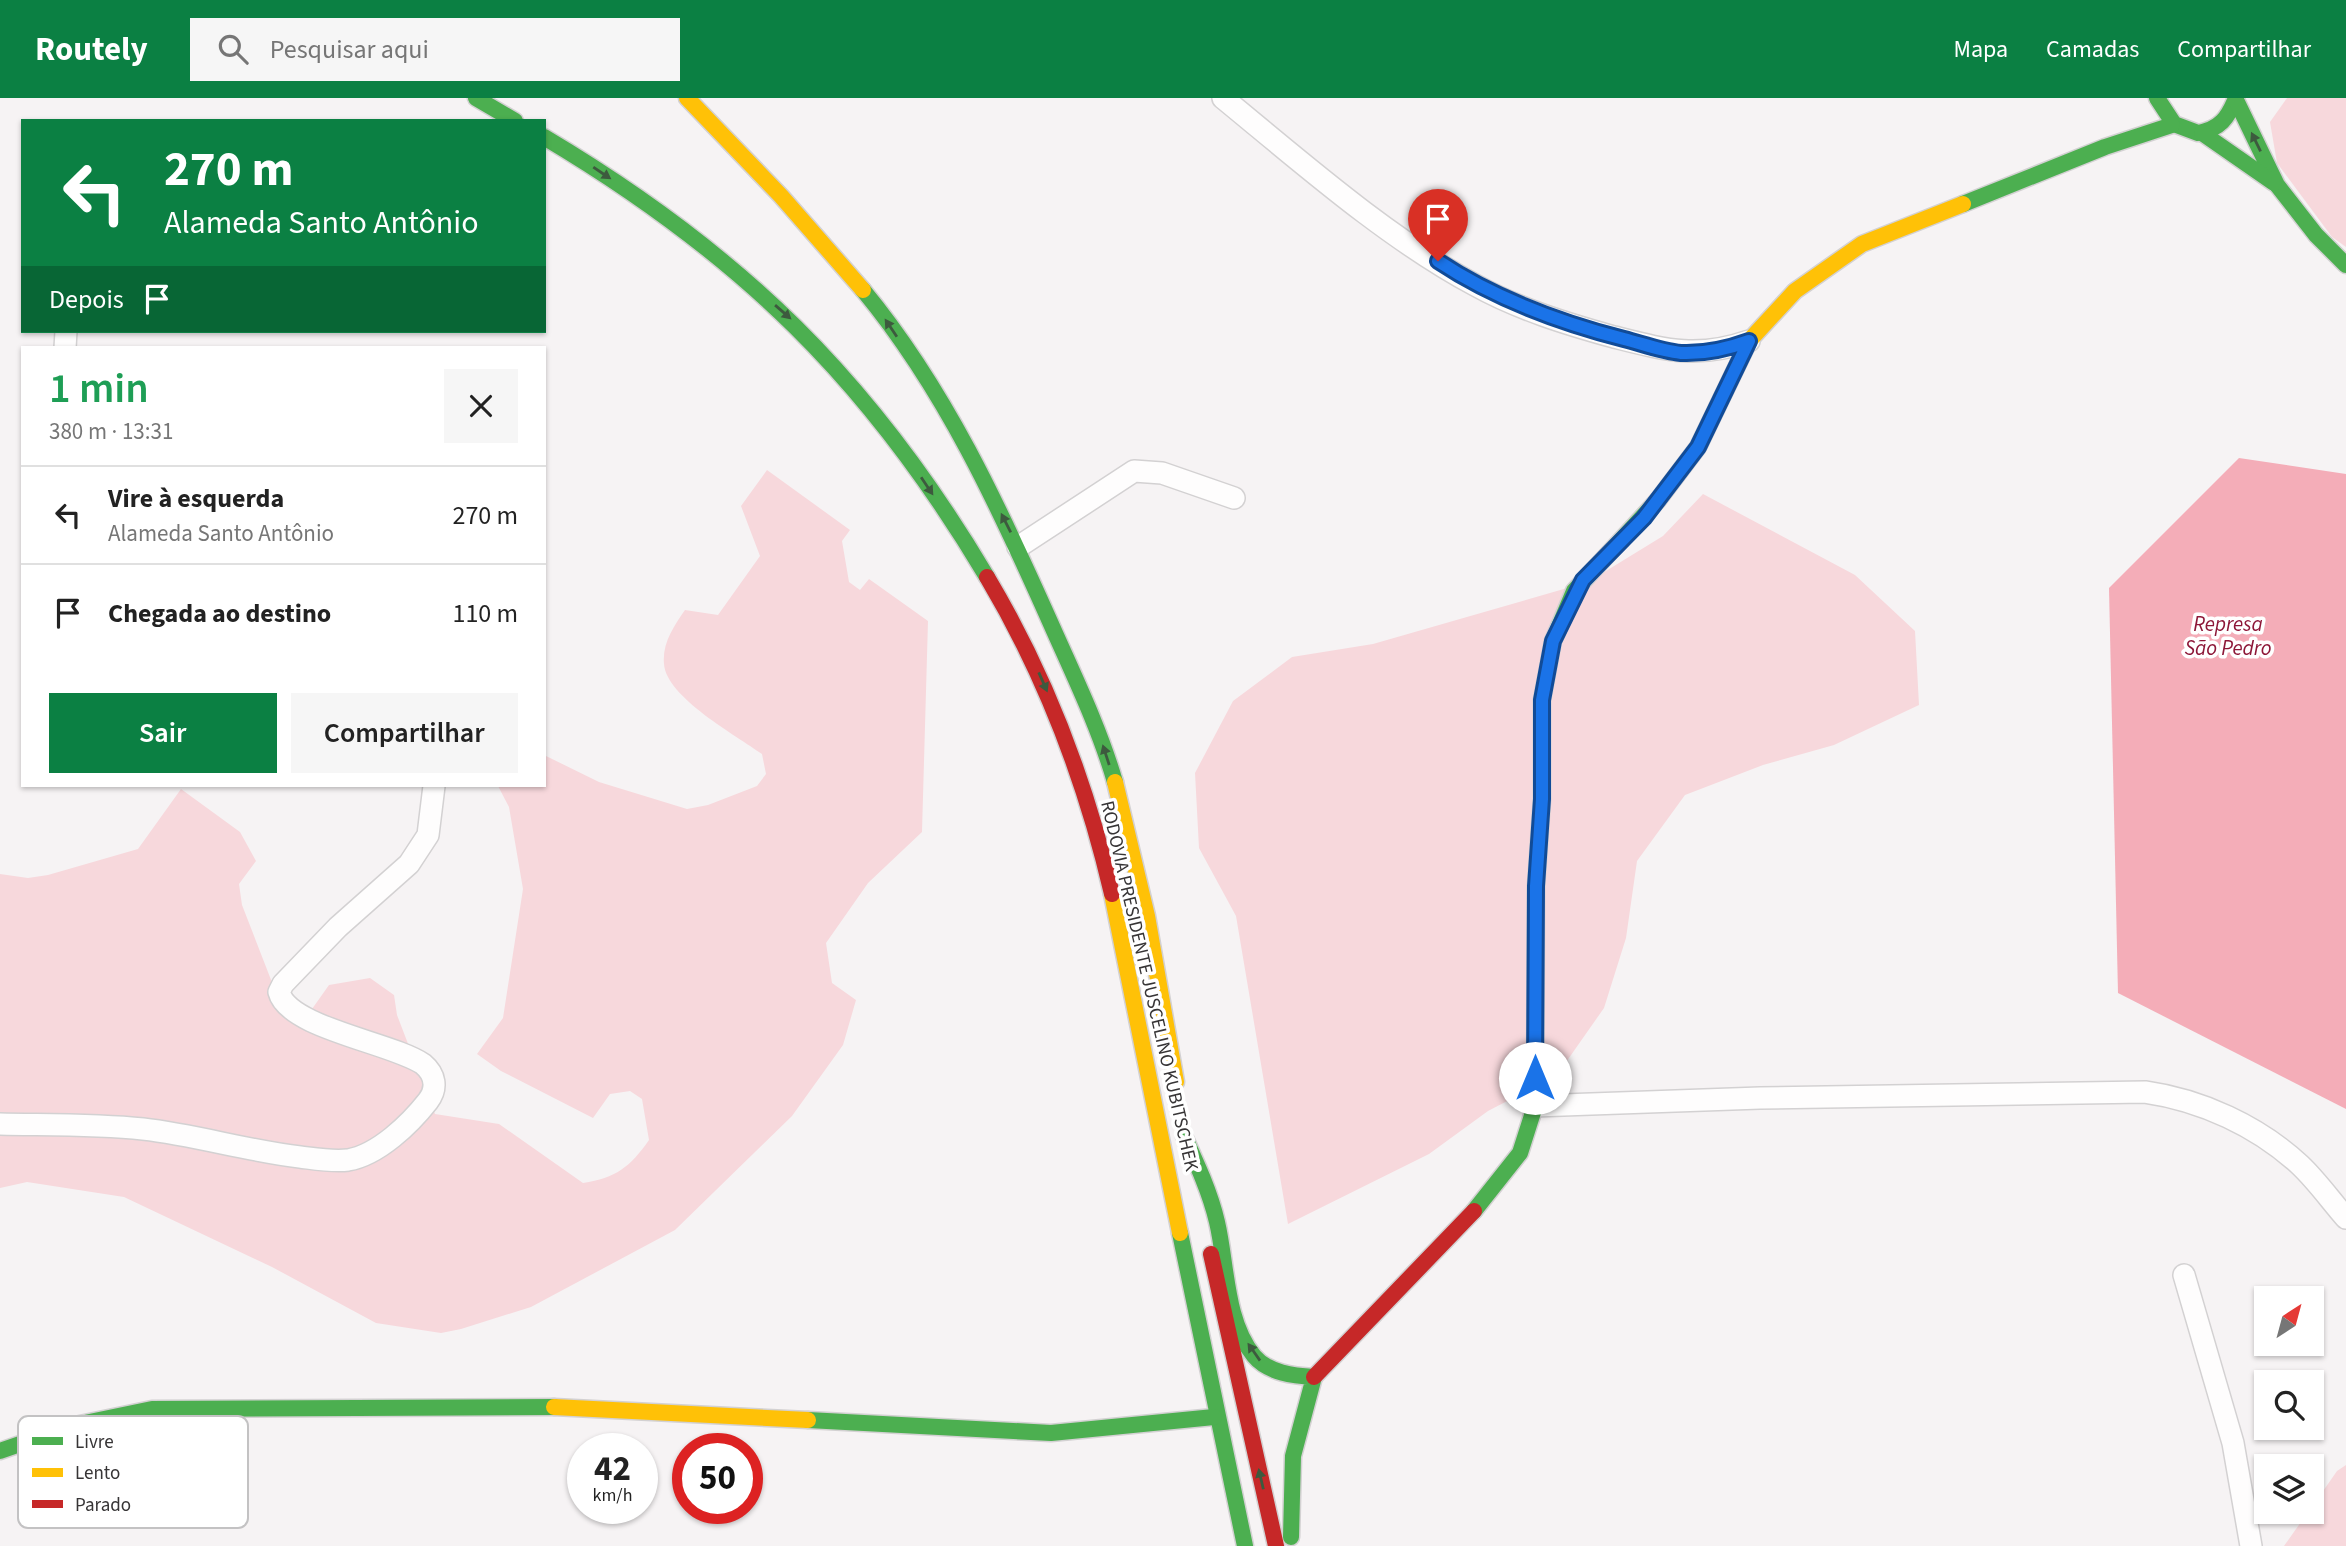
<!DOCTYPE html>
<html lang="pt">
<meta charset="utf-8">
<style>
:root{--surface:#fff;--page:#f6f6f6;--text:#222;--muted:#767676;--line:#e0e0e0;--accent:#0b8043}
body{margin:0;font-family:"Source Sans 3",sans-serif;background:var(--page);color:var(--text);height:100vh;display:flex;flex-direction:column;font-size:26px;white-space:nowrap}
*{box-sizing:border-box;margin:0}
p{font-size:23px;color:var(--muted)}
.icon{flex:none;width:38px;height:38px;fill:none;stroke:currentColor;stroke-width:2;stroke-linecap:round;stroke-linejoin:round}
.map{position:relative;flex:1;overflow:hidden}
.drawer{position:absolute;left:21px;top:248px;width:525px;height:441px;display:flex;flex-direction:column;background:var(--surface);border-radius:0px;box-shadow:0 2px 5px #0004}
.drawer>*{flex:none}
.hud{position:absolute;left:21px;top:21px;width:525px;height:214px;border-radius:0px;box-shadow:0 2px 5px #0004;background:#0b8043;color:#fff;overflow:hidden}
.needle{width:46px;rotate:36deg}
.fabs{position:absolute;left:2254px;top:1188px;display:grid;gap:14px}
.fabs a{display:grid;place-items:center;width:70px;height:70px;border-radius:0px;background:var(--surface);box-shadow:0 2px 5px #0004;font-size:35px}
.speed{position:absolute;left:567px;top:1335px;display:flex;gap:14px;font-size:35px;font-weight:700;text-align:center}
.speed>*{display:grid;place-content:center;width:91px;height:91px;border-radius:50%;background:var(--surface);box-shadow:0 2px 5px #0004;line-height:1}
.speed small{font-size:18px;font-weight:400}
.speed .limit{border:10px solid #d22;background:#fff;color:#111}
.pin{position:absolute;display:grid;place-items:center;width:60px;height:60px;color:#fff;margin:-72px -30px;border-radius:50% 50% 50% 0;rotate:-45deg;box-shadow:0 0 7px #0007}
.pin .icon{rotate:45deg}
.me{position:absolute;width:77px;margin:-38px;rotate:0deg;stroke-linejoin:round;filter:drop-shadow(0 0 5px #0008)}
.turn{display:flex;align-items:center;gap:24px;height:147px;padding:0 28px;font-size:32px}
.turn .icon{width:91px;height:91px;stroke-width:2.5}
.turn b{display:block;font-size:49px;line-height:60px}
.then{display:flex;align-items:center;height:66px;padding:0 28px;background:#0003;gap:14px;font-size:26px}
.round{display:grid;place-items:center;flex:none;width:74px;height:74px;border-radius:0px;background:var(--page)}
.summary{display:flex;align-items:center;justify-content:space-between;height:119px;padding:0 28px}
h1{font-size:42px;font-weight:600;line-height:52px;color:#1e9e55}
.primary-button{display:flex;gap:14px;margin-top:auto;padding:14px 28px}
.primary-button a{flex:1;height:80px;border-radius:0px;background:var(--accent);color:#fff;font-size:28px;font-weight:600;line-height:80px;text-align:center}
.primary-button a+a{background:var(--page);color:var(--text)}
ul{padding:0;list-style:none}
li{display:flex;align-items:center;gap:21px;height:98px;padding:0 28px;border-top:2px solid var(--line)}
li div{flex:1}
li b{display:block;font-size:26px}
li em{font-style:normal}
header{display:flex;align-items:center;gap:42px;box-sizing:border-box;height:98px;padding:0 35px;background:var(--accent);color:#fff}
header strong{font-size:33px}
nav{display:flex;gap:38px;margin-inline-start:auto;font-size:24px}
.search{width:490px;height:63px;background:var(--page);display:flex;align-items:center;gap:18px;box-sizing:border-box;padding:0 24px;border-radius:0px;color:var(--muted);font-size:26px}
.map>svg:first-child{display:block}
.green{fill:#f7d8dc}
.water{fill:#f4adb8}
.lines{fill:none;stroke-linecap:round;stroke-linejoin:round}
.street-casing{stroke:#d3d1d2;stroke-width:24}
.fast-casing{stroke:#d3d1d2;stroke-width:19}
.slow-casing{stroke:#d3d1d2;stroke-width:19}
.jam-casing{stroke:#d3d1d2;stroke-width:19}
.street{stroke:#fefdfd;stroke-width:21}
.fast{stroke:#4caf50;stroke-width:16}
.slow{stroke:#ffc107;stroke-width:16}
.jam{stroke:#c62828;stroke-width:16}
.oneway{fill:#3d5a3e}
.route-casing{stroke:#114b97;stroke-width:18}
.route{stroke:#1a73e8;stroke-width:12}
.labels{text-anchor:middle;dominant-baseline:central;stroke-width:7;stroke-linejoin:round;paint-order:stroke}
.street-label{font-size:19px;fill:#373536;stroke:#fff}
.water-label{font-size:21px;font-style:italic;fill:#8d1738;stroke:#fff}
.key{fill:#fff;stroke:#c3c2c3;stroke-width:2}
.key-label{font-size:19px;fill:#373536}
</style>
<header>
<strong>Routely</strong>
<div class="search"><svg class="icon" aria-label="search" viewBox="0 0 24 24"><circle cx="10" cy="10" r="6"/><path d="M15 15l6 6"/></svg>Pesquisar aqui</div>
<nav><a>Mapa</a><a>Camadas</a><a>Compartilhar</a></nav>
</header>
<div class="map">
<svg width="2346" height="1448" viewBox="0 0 2346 1448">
<rect width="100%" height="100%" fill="#f6f3f4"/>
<g class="green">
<polygon points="2287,0 2346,0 2346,149 2332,139 2277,65 2270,24"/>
<path d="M 767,372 L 850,432 L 842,443 L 849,484 L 860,492 L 869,481 L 928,523 L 922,734 L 868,785 L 826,845 L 832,885 L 856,902 L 843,947 L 792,1018 L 675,1132 L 531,1209 L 461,1231 L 441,1235 L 376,1225 L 272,1169 L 124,1099 L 27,1084 L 0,1090 L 0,776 L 28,780 L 48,777 L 138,751 L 181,691 L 240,734 L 256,763 L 239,786 L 242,807 L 280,905 L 292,914 L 312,911 L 329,887 L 370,880 L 394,897 L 397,917 L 435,1016 L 499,1026 L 583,1085 C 616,1080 630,1069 649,1042 L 642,1001 L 630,993 L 610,996 L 593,1020 L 501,973 L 477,956 L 503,920 L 523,791 L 509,709 L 498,688 L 544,688 L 544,657 L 599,684 L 687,711 L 708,707 L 757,688 L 766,676 L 762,656 C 737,638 666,599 664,566 C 662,545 674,528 685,512 L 718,517 L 760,458 L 741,408 Z"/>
<polygon points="1703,396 1855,477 1915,533 1919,607 1834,647 1763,667 1685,697 1637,763 1626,840 1604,910 1557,977 1488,1013 1429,1056 1288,1126 1236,818 1199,750 1195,675 1233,603 1292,559 1373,546 1588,484 1663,438"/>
<polygon points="2346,1367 2346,1448 2284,1448 2308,1414 2312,1414 2312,1409 2337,1373"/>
</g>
<polygon class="water" points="2239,360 2346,376 2346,1011 2118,895 2109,490"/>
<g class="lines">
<defs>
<g id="street">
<path d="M 1223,0 C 1300,63 1387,140 1475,187 C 1518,211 1567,226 1614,239 C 1666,252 1697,261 1749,243"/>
<polyline points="65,250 66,233"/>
<polyline points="1018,449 1134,373 1162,375 1234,400"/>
<path d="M 1535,1008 L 1760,1000 L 2145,994 C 2201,1002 2258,1028 2300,1067 C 2317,1083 2331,1103 2346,1120"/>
<path d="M 0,1026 C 47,1027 96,1026 143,1031 C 196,1037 248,1053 300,1059 C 316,1061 333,1064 348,1062 C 378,1057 410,1026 428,1003 C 438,990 435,976 423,966 C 393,945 288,930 279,894 L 283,886 L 338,829 L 409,766 L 428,737 L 434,688"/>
<polyline points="2184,1177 2233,1345 2251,1448"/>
</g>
<g id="fast">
<polyline points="476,0 515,23"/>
<path d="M 2157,0 L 2174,26 L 2198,35 C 2220,31 2228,20 2236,0"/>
<polyline points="2236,2 2277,87 2316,137 2346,167"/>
<polyline points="2202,35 2274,85"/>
<path d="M 544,39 C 741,156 870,282 987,479"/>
<polyline points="1963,106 2105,49 2172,27"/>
<path d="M 863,192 C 945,291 999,409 1051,526 C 1074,578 1099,629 1115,684"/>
<path d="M 1184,1038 C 1197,1066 1210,1094 1217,1124 C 1227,1166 1225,1223 1254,1258 C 1268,1275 1294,1278 1314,1279 L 1293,1358 L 1291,1439"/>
<polyline points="1474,1113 1520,1055 1535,1008 1536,788 1542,701 1542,602 1553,543 1574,493 1658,402"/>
<polyline points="1180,1135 1245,1448"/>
<polyline points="808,1322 1051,1335 1214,1319"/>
<polyline points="0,1353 75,1327 152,1311 554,1309"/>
</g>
<g id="slow">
<polyline points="687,0 781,98 863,192"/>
<polyline points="1658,402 1698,349 1749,243 1795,193 1862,146 1963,106"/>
<polyline points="1115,684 1147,818 1176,984"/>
<polyline points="1112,796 1180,1135"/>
<polyline points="554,1309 808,1322"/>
</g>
<g id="jam">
<path d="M 987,479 C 1046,578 1086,684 1112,796"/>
<polyline points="1211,1156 1276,1448"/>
<polyline points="1314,1279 1474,1113"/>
</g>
</defs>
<use href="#street" class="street-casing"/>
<use href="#fast" class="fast-casing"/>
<use href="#slow" class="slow-casing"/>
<use href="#jam" class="jam-casing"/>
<use href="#street" class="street"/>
<use href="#fast" class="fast"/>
<use href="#slow" class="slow"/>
<use href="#jam" class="jam"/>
</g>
<defs><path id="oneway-solid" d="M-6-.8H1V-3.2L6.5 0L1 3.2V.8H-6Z" transform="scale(1.75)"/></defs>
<g class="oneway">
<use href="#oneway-solid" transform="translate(2256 44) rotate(-116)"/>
<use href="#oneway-solid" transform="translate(602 75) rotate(34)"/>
<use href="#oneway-solid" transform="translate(783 214) rotate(41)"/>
<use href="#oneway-solid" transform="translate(891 230) rotate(-124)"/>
<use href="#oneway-solid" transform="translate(927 388) rotate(56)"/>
<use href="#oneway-solid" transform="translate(1006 425) rotate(-117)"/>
<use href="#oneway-solid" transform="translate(1043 584) rotate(66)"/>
<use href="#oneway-solid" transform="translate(1106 657) rotate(-108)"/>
<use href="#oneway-solid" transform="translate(1254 1254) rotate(-125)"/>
<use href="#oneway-solid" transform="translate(1261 1381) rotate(-103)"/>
</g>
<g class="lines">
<defs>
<path id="route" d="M 1438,163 C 1495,201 1558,224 1624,241 C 1643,246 1662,253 1681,255 C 1705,256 1727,251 1749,243 L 1698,349 L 1644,420 L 1583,482 L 1553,543 L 1542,602 L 1542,701 L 1536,788 L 1535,980"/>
</defs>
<use href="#route" class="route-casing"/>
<use href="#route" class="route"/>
</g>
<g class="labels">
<g class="street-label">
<text transform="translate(1149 888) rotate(77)">RODOVIA PRESIDENTE JUSCELINO KUBITSCHEK</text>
</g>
<g class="water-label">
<text x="2228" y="526">Represa<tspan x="2228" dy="24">São Pedro</tspan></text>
</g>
</g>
<rect x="18" y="1318" width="230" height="112" rx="10" class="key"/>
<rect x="32" y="1339" width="31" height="8" fill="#4caf50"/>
<rect x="32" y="1370" width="31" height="9" fill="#ffc107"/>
<rect x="32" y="1402" width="31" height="8" fill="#c62828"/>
<g class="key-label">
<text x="75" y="1350">Livre</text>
<text x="75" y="1381">Lento</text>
<text x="75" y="1413">Parado</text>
</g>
</svg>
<div class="fabs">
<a><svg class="needle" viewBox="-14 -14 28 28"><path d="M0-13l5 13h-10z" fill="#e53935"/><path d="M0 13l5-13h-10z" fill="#767676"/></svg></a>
<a><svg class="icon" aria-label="search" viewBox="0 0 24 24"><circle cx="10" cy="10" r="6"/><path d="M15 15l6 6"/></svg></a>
<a><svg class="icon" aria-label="layers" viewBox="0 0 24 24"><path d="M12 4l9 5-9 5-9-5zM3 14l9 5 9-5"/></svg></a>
</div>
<div class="speed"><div>42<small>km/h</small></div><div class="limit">50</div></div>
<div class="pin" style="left:1438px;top:163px;background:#d93025"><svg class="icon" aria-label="arrive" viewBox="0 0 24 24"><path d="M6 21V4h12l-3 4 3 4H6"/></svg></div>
<svg class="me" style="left:1535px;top:980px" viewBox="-20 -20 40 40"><circle r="19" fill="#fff"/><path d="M0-13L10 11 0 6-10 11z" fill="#1a73e8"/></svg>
<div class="hud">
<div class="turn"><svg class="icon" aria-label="left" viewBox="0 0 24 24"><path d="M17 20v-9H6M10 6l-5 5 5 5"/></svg><div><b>270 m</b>Alameda Santo Antônio</div></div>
<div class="then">Depois<svg class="icon" aria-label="arrive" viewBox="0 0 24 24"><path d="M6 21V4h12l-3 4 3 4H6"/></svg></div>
</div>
<section class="drawer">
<div class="summary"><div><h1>1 min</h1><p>380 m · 13:31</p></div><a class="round"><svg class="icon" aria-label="close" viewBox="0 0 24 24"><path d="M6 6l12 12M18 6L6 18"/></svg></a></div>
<ul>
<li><svg class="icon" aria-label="left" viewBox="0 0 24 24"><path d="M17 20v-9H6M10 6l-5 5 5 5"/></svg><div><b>Vire à esquerda</b><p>Alameda Santo Antônio</p></div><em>270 m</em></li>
<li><svg class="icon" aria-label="arrive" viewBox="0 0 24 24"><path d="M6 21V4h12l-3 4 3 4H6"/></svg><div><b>Chegada ao destino</b></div><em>110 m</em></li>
</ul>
<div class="primary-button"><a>Sair</a><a>Compartilhar</a></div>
</section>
</div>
